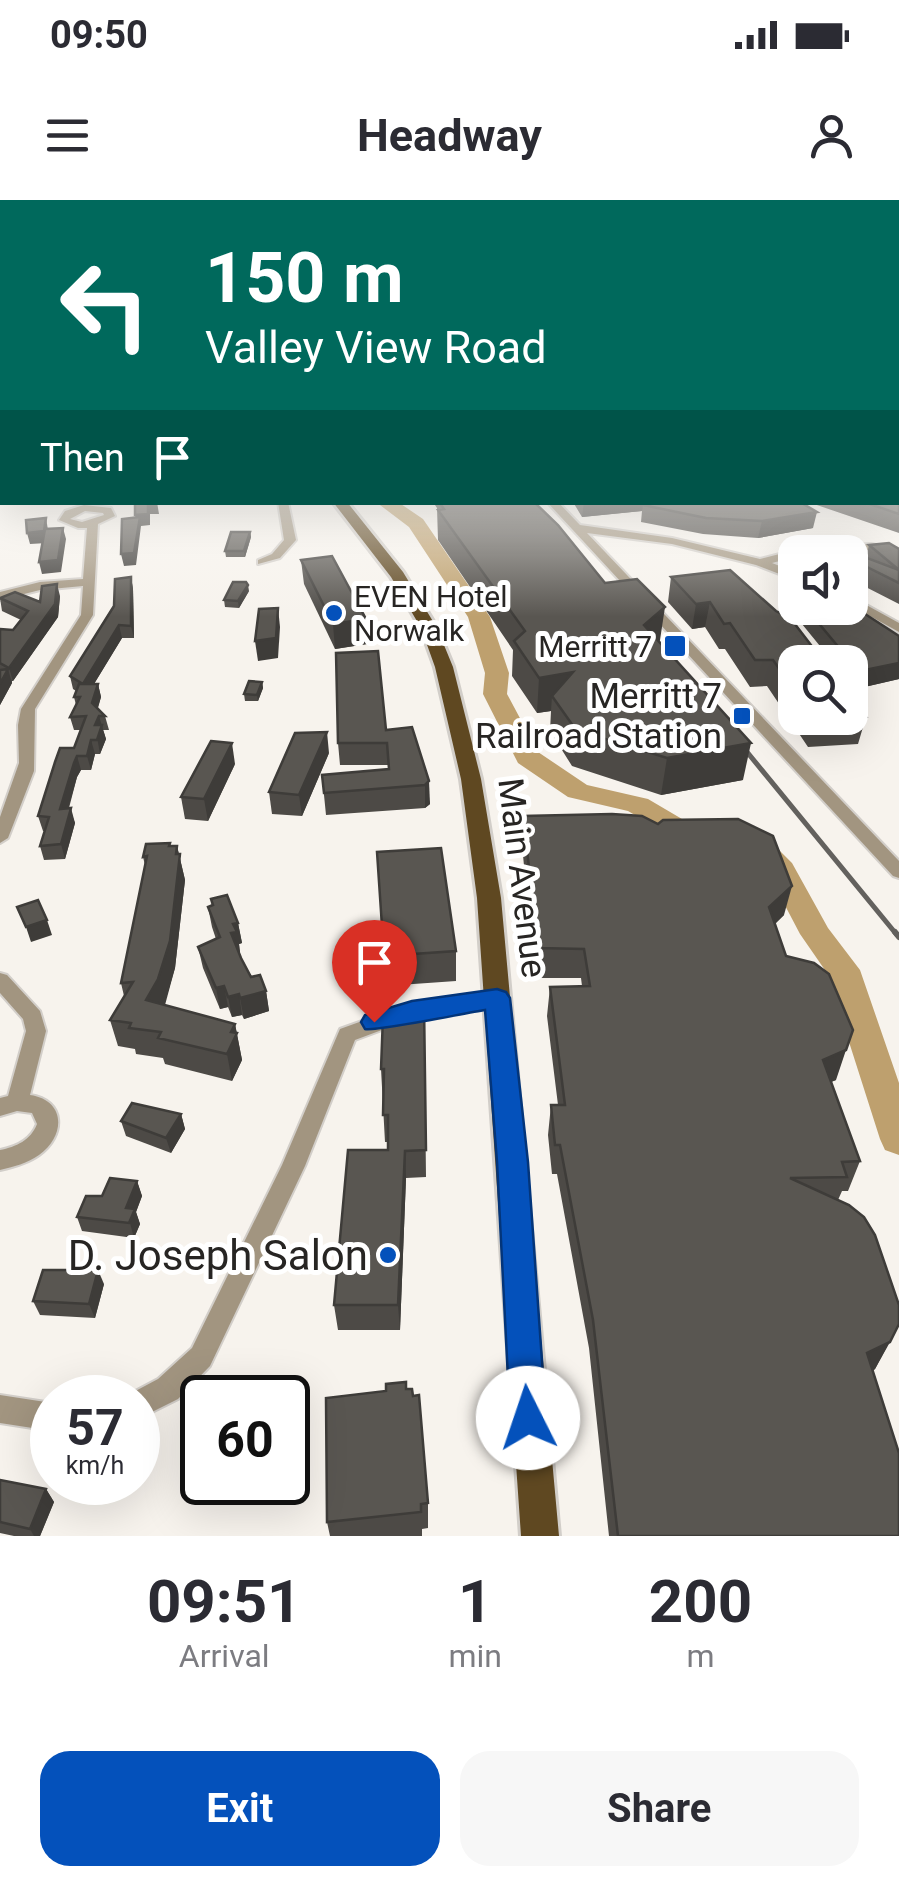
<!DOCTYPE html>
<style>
:root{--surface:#fff;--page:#f7f7f7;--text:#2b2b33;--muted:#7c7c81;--accent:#0451bb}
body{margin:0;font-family:Roboto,sans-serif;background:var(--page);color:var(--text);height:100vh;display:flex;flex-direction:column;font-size:38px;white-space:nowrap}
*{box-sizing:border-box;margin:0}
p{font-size:32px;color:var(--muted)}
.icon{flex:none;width:55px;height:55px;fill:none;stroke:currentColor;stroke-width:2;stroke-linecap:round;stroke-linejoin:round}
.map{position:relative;height:1336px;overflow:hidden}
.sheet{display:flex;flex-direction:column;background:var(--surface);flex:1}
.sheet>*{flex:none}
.banner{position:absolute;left:0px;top:0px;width:900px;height:305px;box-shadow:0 10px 40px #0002;background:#00695c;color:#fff;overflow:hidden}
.fabs{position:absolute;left:778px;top:335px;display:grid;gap:20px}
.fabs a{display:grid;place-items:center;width:90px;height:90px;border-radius:20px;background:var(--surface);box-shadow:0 10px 40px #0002;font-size:50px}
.speed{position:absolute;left:30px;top:1175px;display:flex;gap:20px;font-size:50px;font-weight:700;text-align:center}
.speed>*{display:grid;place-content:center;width:130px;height:130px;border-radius:50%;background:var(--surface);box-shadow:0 10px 40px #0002;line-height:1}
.speed small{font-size:25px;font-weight:400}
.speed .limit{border:5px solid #111;border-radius:15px;background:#fff;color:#111}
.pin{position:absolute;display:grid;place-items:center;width:85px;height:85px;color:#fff;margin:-102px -42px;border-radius:50% 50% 50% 0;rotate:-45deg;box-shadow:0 0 10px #0007}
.pin .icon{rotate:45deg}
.me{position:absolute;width:110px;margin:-55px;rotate:356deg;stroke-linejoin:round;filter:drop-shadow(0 0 8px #0008)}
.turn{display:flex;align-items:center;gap:35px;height:210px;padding:0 40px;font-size:45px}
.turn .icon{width:130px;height:130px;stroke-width:2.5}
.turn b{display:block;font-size:70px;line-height:85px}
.then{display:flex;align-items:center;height:95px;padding:0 40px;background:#0003;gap:20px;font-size:38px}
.eta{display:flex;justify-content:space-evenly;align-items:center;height:170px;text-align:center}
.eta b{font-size:60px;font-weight:700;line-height:70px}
.primary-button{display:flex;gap:20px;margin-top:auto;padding:20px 40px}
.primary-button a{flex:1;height:115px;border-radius:30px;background:var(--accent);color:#fff;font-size:40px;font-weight:700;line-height:115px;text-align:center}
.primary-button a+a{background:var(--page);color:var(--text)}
.status{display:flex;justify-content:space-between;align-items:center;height:70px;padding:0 50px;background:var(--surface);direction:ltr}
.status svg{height:28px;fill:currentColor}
header{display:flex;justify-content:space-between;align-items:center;height:130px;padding:0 40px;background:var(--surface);font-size:45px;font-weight:700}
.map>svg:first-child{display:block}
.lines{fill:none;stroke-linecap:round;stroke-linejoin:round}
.river{fill:#bea06e;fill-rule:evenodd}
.minor-casing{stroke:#d2cec9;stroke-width:4}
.major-casing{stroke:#d2cec9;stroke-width:6}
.highway-casing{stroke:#d2cec9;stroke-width:5}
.minor{fill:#a29580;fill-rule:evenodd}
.major{fill:#5f4821;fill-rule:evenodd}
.highway{fill:#432f08;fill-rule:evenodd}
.rail-far1{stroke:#63615e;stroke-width:5}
.rail{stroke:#63615e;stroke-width:6}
.wall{fill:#4d4a46}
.shaded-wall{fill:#3e3c39}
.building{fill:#595651;stroke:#3e3c39;stroke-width:2.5}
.route{fill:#0451bb;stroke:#03357a;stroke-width:2.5}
.poi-dot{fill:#0451bb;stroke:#fff;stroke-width:4}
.labels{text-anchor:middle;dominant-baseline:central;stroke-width:10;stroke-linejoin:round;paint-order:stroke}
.far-poi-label{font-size:30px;fill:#272523;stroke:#fff;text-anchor:start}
.poi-label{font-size:35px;fill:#272523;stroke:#fff;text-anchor:end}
.street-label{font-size:35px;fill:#272523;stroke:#fff}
.near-poi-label{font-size:42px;fill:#272523;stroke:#fff;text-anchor:end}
</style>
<div class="status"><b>09:50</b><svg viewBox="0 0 49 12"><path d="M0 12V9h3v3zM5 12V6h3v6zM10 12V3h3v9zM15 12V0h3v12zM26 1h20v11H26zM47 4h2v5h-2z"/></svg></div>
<header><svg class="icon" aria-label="menu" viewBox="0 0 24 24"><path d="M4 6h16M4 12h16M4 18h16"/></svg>Headway<svg class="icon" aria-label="person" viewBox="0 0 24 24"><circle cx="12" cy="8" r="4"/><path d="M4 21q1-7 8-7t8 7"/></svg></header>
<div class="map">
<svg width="899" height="1336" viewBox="0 0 899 1336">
<rect width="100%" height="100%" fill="#f7f3ed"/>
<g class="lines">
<g class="river">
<polygon points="376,302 398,302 423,319 490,417 509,473 507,494 538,552 587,585 648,599 682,619 712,625 716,631 712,637 702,640 664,632 628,611 568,597 518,563 483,494 485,473 468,417 409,327"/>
<polygon points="767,646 777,648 792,663 828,728 860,770 899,883 899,955 885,950 880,939 827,773 800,734 769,675 752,655 757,648"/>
</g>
<defs>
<g id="minor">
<polygon points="2,236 2,245 0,246 0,237"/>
<polygon points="278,302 288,302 296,340 280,358 258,364 258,360 272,354 284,340"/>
<polygon points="547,302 558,302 580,325 672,338 760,359 799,349 871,344 899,349 899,355 871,350 795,352 795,357 772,363 795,372 795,380 756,365 672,344 587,333 899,661 899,678 893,676"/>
<path d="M 84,305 L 111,308 L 115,316 L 98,324 L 93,415 L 35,509 L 34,571 L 8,638 L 0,643 L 0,617 L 19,563 L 18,525 L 21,509 L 81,415 L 83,386 L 40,390 L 0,400 L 0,392 L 40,382 L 83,379 L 87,328 L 78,328 L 59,320 L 65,311 ZM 85,311 L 103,313 L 104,315 L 82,322 L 70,319 Z"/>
<polygon points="850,396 899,423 899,432 850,405"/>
<path d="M 0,773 L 7,775 L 40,811 L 46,831 L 30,895 C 66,900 66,936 39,955 C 28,963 13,967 0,970 L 0,950 C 16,947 31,940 37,924 L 32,913 L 17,911 L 0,916 L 0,898 L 8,896 L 26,831 L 23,819 L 0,793 Z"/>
<polygon points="497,791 504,793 507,798 504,803 414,818 355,840 305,966 210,1166 178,1199 138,1219 138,1198 127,1198 128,1195 158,1179 192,1148 282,965 340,829 412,803"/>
<polygon points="0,1195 52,1203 52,1231 0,1223"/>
</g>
<polygon id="major" points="333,302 347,302 403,372 437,428 453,467 481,579 501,698 559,1336 521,1336 477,698 461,579 435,467 421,428 391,377"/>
<rect id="highway" x="898" y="230" width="1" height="6"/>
</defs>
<use href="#minor" class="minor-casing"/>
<use href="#major" class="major-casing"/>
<use href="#highway" class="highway-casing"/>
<use href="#minor" class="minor"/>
<use href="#major" class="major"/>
<use href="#highway" class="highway"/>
<polyline class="rail-far1" points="729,530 897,735"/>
<polyline class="rail" points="895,732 899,737"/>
</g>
<g class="wall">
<polygon points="899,278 899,333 808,302 898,302"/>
<polygon points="433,302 534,302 605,383 660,440 659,442 743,580 661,595 572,566 550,531 551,511 537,513 512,476 513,450 438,340 437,308"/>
<polygon points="573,302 800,302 813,328 758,338 703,334 641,322 642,311 582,317"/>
<polygon points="250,332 251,337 245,357 226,357 225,351"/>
<polygon points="869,345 899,349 899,404 854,381 859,363 866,358"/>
<polygon points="301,360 367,444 335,449 304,384"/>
<polygon points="730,370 795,462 795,518 866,517 858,544 808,547 767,486 750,487 725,449 719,449 705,427 692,429 668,402 671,377"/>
<polygon points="131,377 133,389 134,438 122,438 94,484 98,484 101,497 98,508 105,516 109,530 103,530 106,539 100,554 95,554 91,570 81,570 77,577 69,608 75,623 65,659 44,660 40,646 45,631 43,631 38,616 74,548 81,530 74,530 70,517 76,505 74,497 76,491 73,489 70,476"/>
<polygon points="249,391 239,408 225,407 224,400"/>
<polygon points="60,396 58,417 13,481 12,481 12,483 0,505 0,429 13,430 21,420 2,411 0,398 40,402"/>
<polygon points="795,404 795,408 847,408 853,414 899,436 899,479 860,488 850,480 850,462 833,462 793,413"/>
<polygon points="262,482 263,488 258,501 245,501 244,494"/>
<polygon points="412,527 430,604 425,608 326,615 322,575 388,569 388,565 340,565 338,543"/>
<polygon points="329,553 302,616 272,614 269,592"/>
<polygon points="235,564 208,621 185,619 181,597"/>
<polygon points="523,616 784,715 775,724 786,756 836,880 831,882 860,961 848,991 842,991 838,1000 899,1124 875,1169 873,1171 899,1336 609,1336 589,1148 557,974 552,974 548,935 551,905 558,905 547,816 550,787 582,786 581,778 536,778 531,728 523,728 520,717 521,676 525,676 522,645"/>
<polygon points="170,646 177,646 185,680 175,768 164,805 235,824 242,860 232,881 165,864 163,858 136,854 135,849 118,846 110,820 124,796 121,783 145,665 143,657"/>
<polygon points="377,652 456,751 456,781 385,786"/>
<polygon points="211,699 238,723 242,743 239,744 240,753 239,753 251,777 266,791 269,811 244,819 242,815 232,817 228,807 220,809 203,768 198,747 216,739 212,727 208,707 212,706"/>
<polygon points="424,804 426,977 406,978 400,1130 338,1130 334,1105 388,950 388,942 385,942 381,869"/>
<polygon points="181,914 185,929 171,953 126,936 121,921"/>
<polygon points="137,981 142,996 136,1012 140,1024 134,1038 82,1031 77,1017 102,996"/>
<polygon points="104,1084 95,1118 40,1115 33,1101"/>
<polygon points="406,1189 428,1303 428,1328 422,1329 422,1336 330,1336 327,1322"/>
<polygon points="0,1280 46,1289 54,1302 40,1336 14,1336 0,1333"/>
</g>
<g class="shaded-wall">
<polygon points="157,302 159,314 150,314 150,325 141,326 136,365 124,366 121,354 137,326 135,315 148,303"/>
<polygon points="584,302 654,302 643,305 642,311 582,317"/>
<polygon points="817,312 813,328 758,338 762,321"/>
<polygon points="46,318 48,330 47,343 30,344 27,333"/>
<polygon points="63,328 66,339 61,372 42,374 39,362"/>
<polygon points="250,332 251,337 245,357 244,351"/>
<polygon points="131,377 133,389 134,438 131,426"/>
<polygon points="57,384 60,396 58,417 13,481 9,468"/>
<polygon points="248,385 249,391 239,408 238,401"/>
<polygon points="710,402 705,427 692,429 696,404"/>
<polygon points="665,407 660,440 639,459 644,425"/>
<polygon points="278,408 280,427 278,458 258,461 255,441"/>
<polygon points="366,419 367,444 335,449 333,424"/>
<polygon points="119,425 122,438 86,497 83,484"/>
<polygon points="899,463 899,479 860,488 865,470"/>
<polygon points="8,469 12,483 0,505 0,484"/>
<polygon points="573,472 552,496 551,511 537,513 539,478"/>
<polygon points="262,482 263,488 258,501 257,495"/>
<polygon points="98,484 101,497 95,516 92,503"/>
<polygon points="99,516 106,539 100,554 95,525"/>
<polygon points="327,532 329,553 302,616 299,595"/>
<polygon points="91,540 95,554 91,570 87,556"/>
<polygon points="232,543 235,564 208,621 204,599"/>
<polygon points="751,543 743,580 661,595 667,558"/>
<polygon points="77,556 81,570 77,577 64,623 60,609 74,563"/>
<polygon points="429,581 430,604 425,608 425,585"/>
<polygon points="71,608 75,623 65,659 61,644"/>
<polygon points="177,646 185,680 175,768 165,805 146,800"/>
<polygon points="792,686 784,715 762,736 769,707"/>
<polygon points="47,720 52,735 31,742 26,727"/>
<polygon points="238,723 242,743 239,744 240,753 235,754 231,733 233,724"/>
<polygon points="224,786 228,807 220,809 216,788"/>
<polygon points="266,791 269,811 244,819 240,798"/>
<polygon points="239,794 242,815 232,817 228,797"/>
<polygon points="235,824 242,860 232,881 227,854 231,832"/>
<polygon points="846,850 836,880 813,889 823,860"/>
<polygon points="181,914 185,929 171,953 166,938"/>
<polygon points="405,951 406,978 400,1130 398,1105"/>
<polygon points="137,981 142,996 136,1012 140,1024 134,1038 126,1008"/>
<polygon points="98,1070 104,1084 95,1118 89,1104"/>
<polygon points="890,1142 875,1169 853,1181 867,1153"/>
<polygon points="46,1289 54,1302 40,1336 34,1336 30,1329"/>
</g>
<g class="building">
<polygon points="898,277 899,278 899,314 864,302 898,302"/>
<polygon points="135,302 156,302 148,303 148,314 135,315"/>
<polygon points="439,302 534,302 558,325 605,383 637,379 665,407 644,425 751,543 667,558 576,530 552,496 573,472 539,478 514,441 525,431 438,310 444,309"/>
<polygon points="646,302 800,302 817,312 762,321 706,318 643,305"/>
<polygon points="140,317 134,353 121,354 122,319"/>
<polygon points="46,318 44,331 27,333 26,320"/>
<polygon points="63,328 58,360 39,362 45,329"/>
<polygon points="231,332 250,332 244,351 225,351"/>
<polygon points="889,343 899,349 899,383 859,363 862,356 899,370 869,345"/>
<polygon points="332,356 366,419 333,424 301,360"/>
<polygon points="730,370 776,411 791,419 824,462 795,462 795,491 773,460 755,460 730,423 724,424 710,402 696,404 671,377"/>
<polygon points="131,377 131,426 119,425 83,484 70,476 114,406 115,379"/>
<polygon points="233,382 246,382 248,385 238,401 224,400"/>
<polygon points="57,384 55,404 9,468 0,463 0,429 13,430 28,411 0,398 15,392 40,402 42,386"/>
<polygon points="278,408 276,438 255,441 259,409"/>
<polygon points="806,408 847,408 853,414 862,412 899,436 899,463 865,470 846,456"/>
<polygon points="378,451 386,530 412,527 429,581 425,585 324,593 322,575 389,569 387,543 338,543 336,453"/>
<polygon points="8,469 0,484 0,470"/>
<polygon points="249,481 262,482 257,495 244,494"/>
<polygon points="79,484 98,484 92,503 105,516 99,516 95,525 102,525 97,540 91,540 87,556 77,556 74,563 60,609 71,608 61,644 40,646 49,617 38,616 55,562 60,548 74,548 86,516 70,517 80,497 74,497"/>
<polygon points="850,496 866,517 815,520 813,518 850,518"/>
<polygon points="327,532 299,595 269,592 295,533"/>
<polygon points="211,541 232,543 204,599 181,597"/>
<polygon points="612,614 642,616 658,624 663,620 738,619 773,636 792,686 769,707 786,756 814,763 829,774 853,830 846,850 823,860 860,961 842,962 847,977 790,978 849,1005 864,1017 875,1035 899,1105 899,1124 890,1142 867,1153 899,1253 899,1336 618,1336 593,1120 560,945 555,945 551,905 565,905 550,787 590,786 584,749 538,748 533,699 525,699 522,688 521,676 530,676 523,616"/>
<polygon points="170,643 169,646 177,646 176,654 180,654 170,741 158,779 146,800 235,824 231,832 237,833 227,854 158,838 161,832 129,828 131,823 110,820 133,782 121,783 147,656 143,657 146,644"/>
<polygon points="441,648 456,751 384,756 377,652"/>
<polygon points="227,695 238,723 233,724 237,732 231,733 241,758 251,777 260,775 266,791 240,798 239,794 228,797 224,786 216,788 198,747 220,737 208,707 213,705 211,699"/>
<polygon points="38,700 47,720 26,727 17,707"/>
<polygon points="424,804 426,950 405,951 398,1105 334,1105 348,950 388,950 388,915 383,915 384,869 381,869 383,816"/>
<polygon points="132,903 181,914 166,938 121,921"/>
<polygon points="110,978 137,981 126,1008 135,1009 129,1023 77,1017 86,996 102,996"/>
<polygon points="43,1070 98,1070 89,1104 33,1101"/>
<polygon points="406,1182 406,1189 412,1189 413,1196 419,1195 428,1303 421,1304 421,1312 327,1322 326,1198 386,1191 386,1184"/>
<polygon points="0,1280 46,1289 30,1329 0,1322"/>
</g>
<linearGradient id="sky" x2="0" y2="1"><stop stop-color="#97acb7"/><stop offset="0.55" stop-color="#fbfaf7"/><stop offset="1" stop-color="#fbfaf7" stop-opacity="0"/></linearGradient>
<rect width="899" height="417" fill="url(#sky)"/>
<path class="route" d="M 497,789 L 506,792 L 510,798 L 528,962 L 546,1218 L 541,1231 L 528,1236 L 515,1231 L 510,1218 L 497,962 L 485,810 C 465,813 375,832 365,829 L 361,822 L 365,815 L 412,801 Z"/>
<g class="poi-dot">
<circle cx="334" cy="413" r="10"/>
<rect x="663" y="434" width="24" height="24" rx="5"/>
<rect x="732" y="506" width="20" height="20" rx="5"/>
<circle cx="388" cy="1055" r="10"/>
</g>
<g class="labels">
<g class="far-poi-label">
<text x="354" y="396">EVEN Hotel<tspan x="354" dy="34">Norwalk</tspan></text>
<text x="652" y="446" text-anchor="end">Merritt 7</text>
</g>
<g class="poi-label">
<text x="722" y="496">Merritt 7<tspan x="722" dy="40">Railroad Station</tspan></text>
</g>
<g class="street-label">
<text transform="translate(522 678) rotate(83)">Main Avenue</text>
</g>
<g class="near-poi-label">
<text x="368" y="1055">D. Joseph Salon</text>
</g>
</g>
</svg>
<div class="fabs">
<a><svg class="icon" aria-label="sound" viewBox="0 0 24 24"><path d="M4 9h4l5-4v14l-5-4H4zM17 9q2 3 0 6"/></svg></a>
<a><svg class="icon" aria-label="search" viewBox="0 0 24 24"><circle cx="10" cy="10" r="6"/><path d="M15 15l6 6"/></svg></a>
</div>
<div class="speed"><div>57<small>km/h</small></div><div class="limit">60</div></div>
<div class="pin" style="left:374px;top:822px;background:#d93025"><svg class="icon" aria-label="arrive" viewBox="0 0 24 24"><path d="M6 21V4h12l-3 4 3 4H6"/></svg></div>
<svg class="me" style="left:528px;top:1218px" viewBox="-20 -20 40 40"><circle r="19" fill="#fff"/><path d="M0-13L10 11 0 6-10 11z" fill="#0451bb"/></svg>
<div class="banner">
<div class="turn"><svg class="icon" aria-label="left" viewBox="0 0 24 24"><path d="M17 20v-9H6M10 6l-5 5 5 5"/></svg><div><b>150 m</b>Valley View Road</div></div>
<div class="then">Then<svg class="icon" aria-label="arrive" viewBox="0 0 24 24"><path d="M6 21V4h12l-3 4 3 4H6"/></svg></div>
</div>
</div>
<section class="sheet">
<div class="eta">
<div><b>09:51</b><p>Arrival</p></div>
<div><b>1</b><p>min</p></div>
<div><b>200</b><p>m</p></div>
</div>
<div class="primary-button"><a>Exit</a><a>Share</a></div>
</section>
